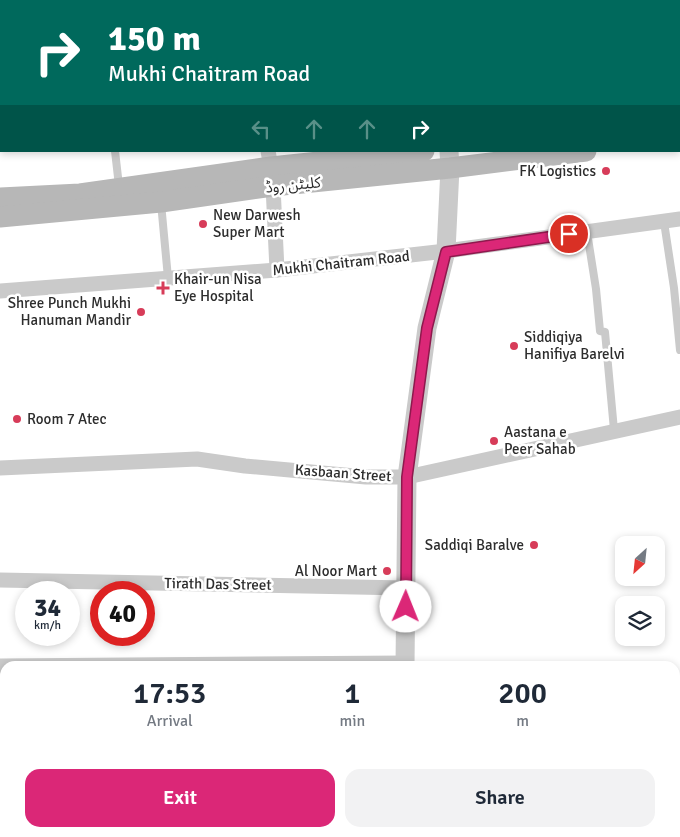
<!DOCTYPE html>
<meta charset="utf-8">
<style>
:root{--surface:#fff;--page:#f2f2f3;--text:#1f2937;--muted:#747a83;--accent:#db2777}
body{margin:0;font-family:Signika,"Noto Sans Arabic",sans-serif;background:var(--page);color:var(--text);height:100vh;display:flex;flex-direction:column;font-size:19px;white-space:nowrap}
*{box-sizing:border-box;margin:0}
p{font-size:16px;color:var(--muted)}
.icon{flex:none;width:28px;height:28px;fill:none;stroke:currentColor;stroke-width:2;stroke-linecap:round;stroke-linejoin:round}
.map{position:relative;flex:1;overflow:hidden}
.side{position:absolute;left:0px;top:661px;width:680px;height:176px;display:flex;flex-direction:column;background:var(--surface);border-radius:15px 15px 0 0;box-shadow:0 2px 8px #0003}
.side>*{flex:none}
.banner{position:absolute;left:0px;top:0px;width:680px;height:152px;box-shadow:0 2px 8px #0003;background:#00695c;color:#fff;overflow:hidden}
.needle{width:32px;rotate:207deg}
.tools{position:absolute;left:615px;top:536px;display:grid;gap:10px}
.tools a{display:grid;place-items:center;width:50px;height:50px;border-radius:10px;background:var(--surface);box-shadow:0 2px 8px #0003;font-size:25px}
.speed{position:absolute;left:15px;top:581px;display:flex;gap:10px;font-size:25px;font-weight:700;text-align:center}
.speed>*{display:grid;place-content:center;width:65px;height:65px;border-radius:50%;background:var(--surface);box-shadow:0 2px 8px #0003;line-height:1}
.speed small{font-size:12px;font-weight:400}
.speed .limit{border:8px solid #d22;background:#fff;color:#111}
.pin{position:absolute;display:grid;place-items:center;width:42px;height:42px;color:#fff;margin:-21px;border:2px solid #fff;border-radius:50%;box-shadow:0 1px 5px #0007}
.me{position:absolute;width:55px;margin:-28px;rotate:1deg;stroke-linejoin:round;filter:drop-shadow(0 0 4px #0008)}
.turn{display:flex;align-items:center;gap:18px;height:105px;padding:0 25px;font-size:22px}
.turn .icon{width:65px;height:65px;stroke-width:2.5}
.turn b{display:block;font-size:35px;line-height:42px}
.lanes{display:flex;align-items:center;height:48px;padding:0 25px;background:#0003;justify-content:center;gap:25px;direction:ltr}
.lanes .off{opacity:.35}
.eta{display:flex;justify-content:space-evenly;align-items:center;height:85px;text-align:center}
.eta b{font-size:30px;font-weight:600;line-height:35px}
.primary-button{display:flex;gap:10px;margin-top:auto;padding:10px 25px}
.primary-button a{flex:1;height:58px;border-radius:15px;background:var(--accent);color:#fff;font-size:20px;font-weight:600;line-height:58px;text-align:center}
.primary-button a+a{background:var(--page);color:var(--text)}
.map>svg:first-child{display:block}
.lines{fill:none;stroke-linecap:round;stroke-linejoin:round}
.service{stroke:#cacaca;stroke-width:8}
.minor{stroke:#cacaca;stroke-width:15}
.tertiary{stroke:#cacaca;stroke-width:19}
.secondary{stroke:#b7b7b7;stroke-width:21}
.route-casing{stroke:#8e194d;stroke-width:12}
.route{stroke:#db2777;stroke-width:9}
.poi-dot{fill:#d73c59;stroke:#fff;stroke-width:2}
.labels{text-anchor:middle;dominant-baseline:central;stroke-width:5;stroke-linejoin:round;paint-order:stroke}
.poi-label{font-size:15px;fill:#2d2d2d;stroke:#fff;text-anchor:start}
.street-label{font-size:15px;fill:#2d2d2d;stroke:#fff}
</style>
<div class="map">
<svg width="680" height="837" viewBox="0 0 680 837">
<rect width="100%" height="100%" fill="#fff"/>
<g class="lines">
<g class="service">
<polyline points="115,151 119,186"/>
<polyline points="161,203 168,278"/>
<polyline points="664,222 674,288 680,350"/>
<polyline points="587,232 596,289 600,331 605,332 614,430"/>
</g>
<g class="minor">
<polyline points="248,0 248,1"/>
<polyline points="679,9 680,9"/>
<polyline points="679,59 680,59"/>
<polyline points="0,80 1,80"/>
<polyline points="0,135 1,135"/>
<polyline points="268,151 271,167"/>
<polyline points="273,186 277,270"/>
<polyline points="0,291 277,270 446,251 680,219"/>
<polyline points="0,468 197,459 245,466 366,477 407,477 680,417"/>
<polyline points="0,580 406,588"/>
<polyline points="0,666 405,663"/>
<polyline points="0,784 5,784"/>
<polyline points="521,837 521,832"/>
<polyline points="642,837 642,832"/>
</g>
<g class="tertiary">
<polyline points="430,0 431,1"/>
<polyline points="81,1 92,0"/>
<polyline points="0,11 1,10"/>
<polyline points="405,666 407,477 427,328 446,251 450,168 449,151"/>
<polyline points="394,837 395,832"/>
</g>
<g class="secondary">
<polyline points="679,120 680,120"/>
<polyline points="679,140 680,140"/>
<polyline points="0,198 80,194 271,167 424,151"/>
<polyline points="0,217 161,202 273,186 450,168 586,151"/>
</g>
</g>
<g class="lines">
<defs>
<polyline id="route" points="406,607 407,477 427,328 446,252 569,234"/>
</defs>
<use href="#route" class="route-casing"/>
<use href="#route" class="route"/>
</g>
<g class="poi-dot">
<circle cx="606" cy="171" r="5"/>
<circle cx="203" cy="224" r="5"/>
<path d="M160.5 280.5h5v5h5v5h-5v5h-5v-5h-5v-5h5z"/>
<circle cx="141" cy="312" r="5"/>
<circle cx="514" cy="346" r="5"/>
<circle cx="17" cy="419" r="5"/>
<circle cx="494" cy="441" r="5"/>
<circle cx="534" cy="545" r="5"/>
<circle cx="387" cy="571" r="5"/>
</g>
<g class="labels">
<g class="poi-label">
<text x="596" y="171" text-anchor="end">FK Logistics</text>
<text x="213" y="215">New Darwesh<tspan x="213" dy="17">Super Mart</tspan></text>
<text x="174" y="279">Khair-un Nisa<tspan x="174" dy="17">Eye Hospital</tspan></text>
<text x="131" y="303" text-anchor="end">Shree Punch Mukhi<tspan x="131" dy="17">Hanuman Mandir</tspan></text>
<text x="524" y="337">Siddiqiya<tspan x="524" dy="17">Hanifiya Barelvi</tspan></text>
<text x="27" y="419">Room 7 Atec</text>
<text x="504" y="432">Aastana e<tspan x="504" dy="17">Peer Sahab</tspan></text>
<text x="524" y="545" text-anchor="end">Saddiqi Baralve</text>
<text x="377" y="571" text-anchor="end">Al Noor Mart</text>
</g>
<g class="street-label">
<text transform="translate(293 185) rotate(-6)">کلیٹن روڈ</text>
<text transform="translate(341 263) rotate(-6)">Mukhi Chaitram Road</text>
<text transform="translate(343 473) rotate(4)">Kasbaan Street</text>
<text transform="translate(218 584) rotate(1)">Tirath Das Street</text>
</g>
</g>
</svg>
<div class="tools">
<a><svg class="needle" viewBox="-14 -14 28 28"><path d="M0-13l5 13h-10z" fill="#e53935"/><path d="M0 13l5-13h-10z" fill="#747a83"/></svg></a>
<a><svg class="icon" aria-label="layers" viewBox="0 0 24 24"><path d="M12 4l9 5-9 5-9-5zM3 14l9 5 9-5"/></svg></a>
</div>
<div class="speed"><div>34<small>km/h</small></div><div class="limit">40</div></div>
<div class="pin" style="left:569px;top:234px;background:#d93025"><svg class="icon" aria-label="arrive" viewBox="0 0 24 24"><path d="M6 21V4h12l-3 4 3 4H6"/></svg></div>
<svg class="me" style="left:406px;top:607px" viewBox="-20 -20 40 40"><circle r="19" fill="#fff"/><path d="M0-13L10 11 0 6-10 11z" fill="#db2777"/></svg>
<div class="banner">
<div class="turn"><svg class="icon" aria-label="right" viewBox="0 0 24 24"><path d="M7 20v-9h11M14 6l5 5-5 5"/></svg><div><b>150 m</b>Mukhi Chaitram Road</div></div>
<div class="lanes"><svg class="icon off" aria-label="left" viewBox="0 0 24 24"><path d="M17 20v-9H6M10 6l-5 5 5 5"/></svg><svg class="icon off" aria-label="ahead" viewBox="0 0 24 24"><path d="M12 20V5M6 11l6-6 6 6"/></svg><svg class="icon off" aria-label="ahead" viewBox="0 0 24 24"><path d="M12 20V5M6 11l6-6 6 6"/></svg><svg class="icon" aria-label="right" viewBox="0 0 24 24"><path d="M7 20v-9h11M14 6l5 5-5 5"/></svg></div>
</div>
<section class="side">
<div class="eta">
<div><b>17:53</b><p>Arrival</p></div>
<div><b>1</b><p>min</p></div>
<div><b>200</b><p>m</p></div>
</div>
<div class="primary-button"><a>Exit</a><a>Share</a></div>
</section>
</div>
